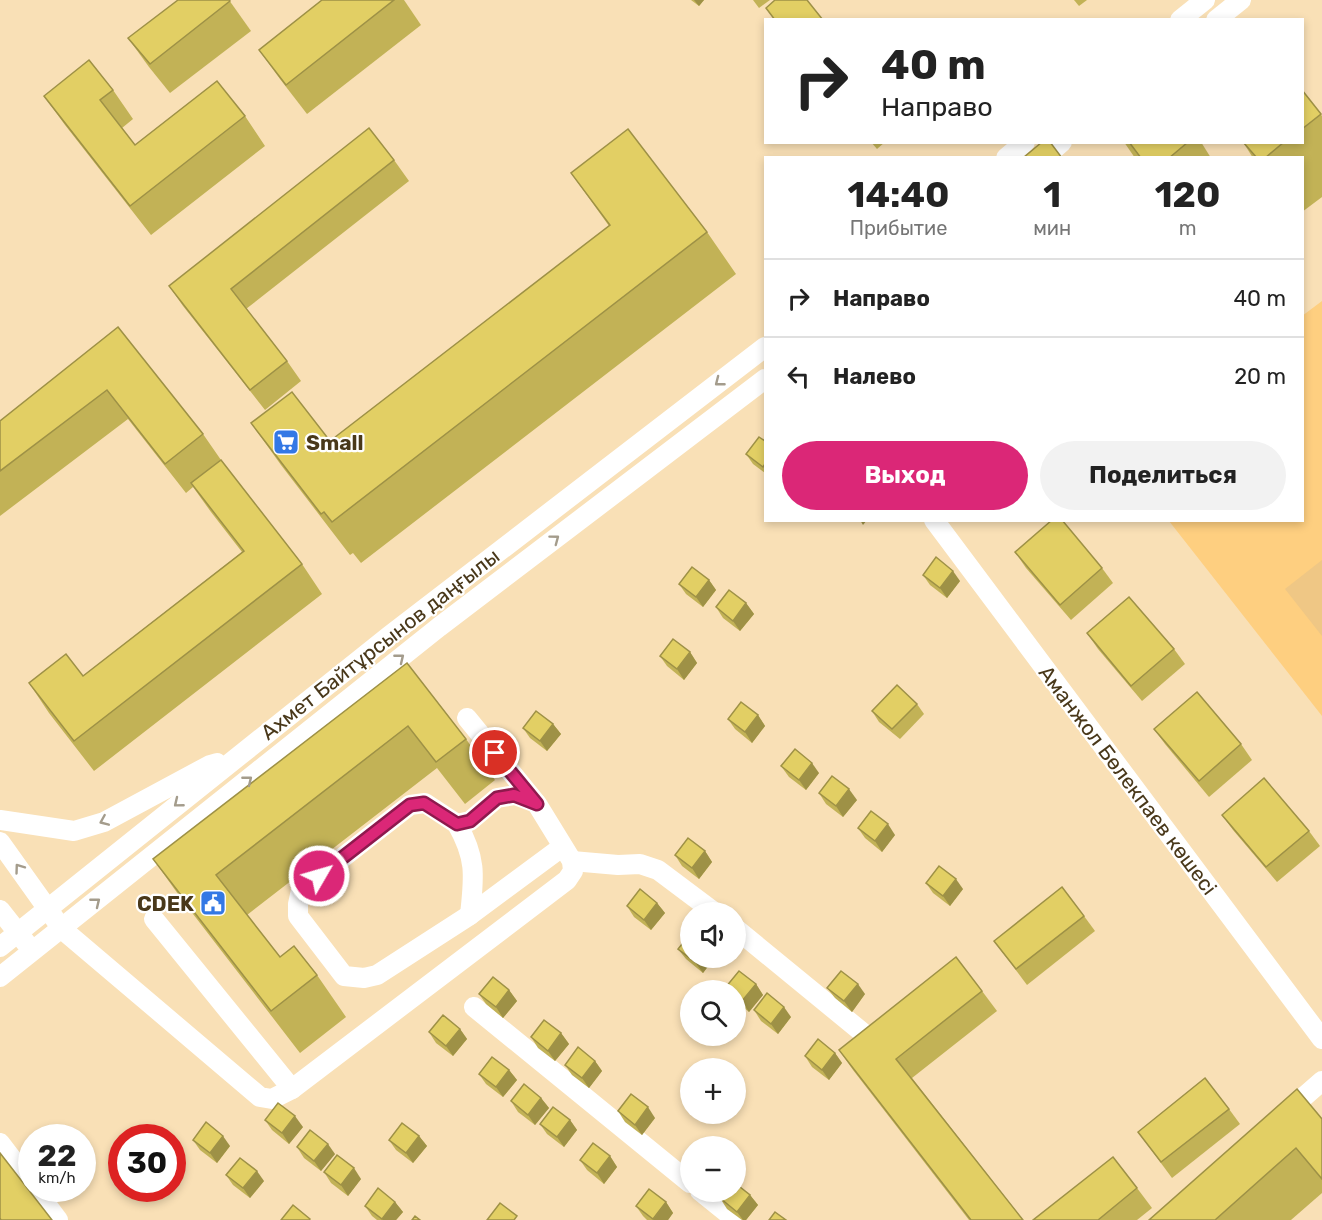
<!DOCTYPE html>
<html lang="ru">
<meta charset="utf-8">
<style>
:root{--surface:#fff;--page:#f2f2f2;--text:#222;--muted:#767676;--line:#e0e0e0;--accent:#db2777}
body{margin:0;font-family:Rubik,sans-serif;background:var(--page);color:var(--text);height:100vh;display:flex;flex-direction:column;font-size:22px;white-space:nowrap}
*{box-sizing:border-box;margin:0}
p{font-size:20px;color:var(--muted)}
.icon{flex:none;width:33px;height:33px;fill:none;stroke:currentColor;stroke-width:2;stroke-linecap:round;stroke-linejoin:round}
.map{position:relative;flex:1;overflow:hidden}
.sheet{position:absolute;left:764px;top:156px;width:540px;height:366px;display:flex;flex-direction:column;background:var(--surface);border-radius:0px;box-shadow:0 3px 9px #0003}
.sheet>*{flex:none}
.banner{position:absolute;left:764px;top:18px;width:540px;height:126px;border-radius:0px;box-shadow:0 3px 9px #0003;background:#fff;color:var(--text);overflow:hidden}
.fabs{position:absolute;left:680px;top:902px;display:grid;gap:12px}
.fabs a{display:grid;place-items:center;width:66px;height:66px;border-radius:50%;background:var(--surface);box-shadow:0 3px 9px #0003;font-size:30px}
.speed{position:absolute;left:18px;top:1124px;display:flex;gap:12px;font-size:30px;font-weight:700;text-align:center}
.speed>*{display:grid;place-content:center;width:78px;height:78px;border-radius:50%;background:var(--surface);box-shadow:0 3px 9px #0003;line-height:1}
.speed small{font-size:15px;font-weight:400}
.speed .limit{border:9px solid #d22;background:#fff;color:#111}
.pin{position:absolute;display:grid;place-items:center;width:51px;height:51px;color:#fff;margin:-26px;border:3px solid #fff;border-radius:50%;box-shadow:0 2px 6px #0007}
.me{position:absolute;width:66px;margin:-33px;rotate:52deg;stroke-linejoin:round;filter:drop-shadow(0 0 4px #0008)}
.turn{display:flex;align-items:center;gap:21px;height:126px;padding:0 18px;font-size:27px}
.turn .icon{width:78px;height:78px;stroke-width:2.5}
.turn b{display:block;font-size:42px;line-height:51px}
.eta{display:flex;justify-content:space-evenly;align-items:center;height:102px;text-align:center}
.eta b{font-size:36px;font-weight:700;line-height:42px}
.cta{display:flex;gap:12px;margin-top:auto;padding:12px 18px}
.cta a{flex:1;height:69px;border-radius:36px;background:var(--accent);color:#fff;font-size:24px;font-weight:700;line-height:69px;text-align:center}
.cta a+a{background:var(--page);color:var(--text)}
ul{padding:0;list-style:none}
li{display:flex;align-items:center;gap:18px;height:78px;padding:0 18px;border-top:2px solid var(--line)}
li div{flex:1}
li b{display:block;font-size:22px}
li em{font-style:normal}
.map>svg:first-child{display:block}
.built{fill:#fecf80}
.green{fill:#efc785}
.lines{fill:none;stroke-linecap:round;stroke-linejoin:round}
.minor{stroke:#fff;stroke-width:20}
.wall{fill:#c2b256}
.shaded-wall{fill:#9e9146}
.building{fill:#e2cf64;stroke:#9e9146;stroke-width:1.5}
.oneway{stroke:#a49c8c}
.route-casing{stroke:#8e194d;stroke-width:15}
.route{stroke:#db2777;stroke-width:10}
.labels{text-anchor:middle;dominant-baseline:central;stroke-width:4.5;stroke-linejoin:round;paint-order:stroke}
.poi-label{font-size:21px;font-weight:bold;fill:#49381a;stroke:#fff;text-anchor:start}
.street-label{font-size:21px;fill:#49381a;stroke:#fff}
</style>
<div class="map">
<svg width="1322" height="1220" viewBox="0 0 1322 1220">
<rect width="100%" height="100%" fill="#f9e0b6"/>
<polygon class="built" points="1322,301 1322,716 1169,521 1302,520 1302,316"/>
<polygon class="green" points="1322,560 1322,636 1285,589"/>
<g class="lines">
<g class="minor">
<polyline points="1180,20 1205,0"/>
<polyline points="1216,20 1241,0"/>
<polyline points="1006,158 1025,142"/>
<polyline points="1044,158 1062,142"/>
<polyline points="934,520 1322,1039"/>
<polyline points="536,803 515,795 497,798 470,821 457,824 425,803 410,805 301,890 298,904 298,916 344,976 364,978 377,975 470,915 562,847"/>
<polyline points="0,820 74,831 104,822 210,765 217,763"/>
<path d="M 457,824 C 477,859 474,877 470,915"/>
<polyline points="0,842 62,929 260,1097 272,1099 292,1089 567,880 573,871 572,861 537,804 467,718"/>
<polyline points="572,861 618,865 640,864 658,870 714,912"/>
<polyline points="0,910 26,943"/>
<polyline points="154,919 292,1089"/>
<polyline points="735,928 868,1037"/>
<polyline points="0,947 389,636 765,347"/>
<polyline points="0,977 439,627 765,379"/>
<polyline points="474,1007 690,1183"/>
<polyline points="1283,1115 1322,1081"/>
<polyline points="0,1143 32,1185"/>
<polyline points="34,1188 58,1220"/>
<polyline points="700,1191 736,1220"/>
</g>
</g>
<g class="wall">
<polygon points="229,0 251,31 170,93 149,67 128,38"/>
<polygon points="322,0 404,0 421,25 307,114 280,79 259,50"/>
<polygon points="691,0 704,0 699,6"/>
<polygon points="753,0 770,0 759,8"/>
<polygon points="1074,0 1087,0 1079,6"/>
<polygon points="113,90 133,119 122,128 135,145 245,116 265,146 151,235 65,125 44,96"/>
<polygon points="1302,90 1322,116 1322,197 1302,212 1302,158 1253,158 1243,142 1302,142"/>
<polygon points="871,142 885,142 877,149"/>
<polygon points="1124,142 1201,142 1211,158 1135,158"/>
<polygon points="394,160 409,181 246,309 287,361 301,381 265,410 183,306 169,286"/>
<polygon points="571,173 707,232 736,274 361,563 353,553 350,555 281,465 251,423 330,441 609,226"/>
<polygon points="118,327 203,434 221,460 302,564 322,594 94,771 49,713 29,683 83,676 242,552 211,512 193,487 186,493 128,419 0,516 0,421"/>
<polygon points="765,441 765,473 753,464 746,454"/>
<polygon points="1015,552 1102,568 1113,583 1071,620 1026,568"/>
<polygon points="923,575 960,581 947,598 930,585"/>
<polygon points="709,580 716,590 703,607 686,594 679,584"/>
<polygon points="746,603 754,614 740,631 723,618 716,607"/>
<polygon points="1087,633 1174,649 1185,664 1142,701 1098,649"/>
<polygon points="690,652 697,663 684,680 667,666 660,656"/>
<polygon points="407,663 466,739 495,780 465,804 437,768 247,915 280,957 317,975 346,1017 300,1053 183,901 153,859"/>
<polygon points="917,704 924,714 900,739 879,722 872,711"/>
<polygon points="758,715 765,726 752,743 735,729 728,719"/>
<polygon points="553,724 561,734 547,751 530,738 523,728"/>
<polygon points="1154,729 1241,744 1252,760 1209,797 1165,744"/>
<polygon points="781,766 819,773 806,790 789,777"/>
<polygon points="819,793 857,800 843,817 826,804"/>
<polygon points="1222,815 1309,831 1320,846 1277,882 1233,830"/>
<polygon points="858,828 895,835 882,852 865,838"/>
<polygon points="705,851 712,862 699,879 682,866 675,855"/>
<polygon points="926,883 963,889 950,906 933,893"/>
<polygon points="657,903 665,913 651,930 634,917 627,906"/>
<polygon points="1084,916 1095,931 1027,985 994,941"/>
<polygon points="678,949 690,957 715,957 703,973 686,959"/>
<polygon points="756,984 763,995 749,1012 735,1000 735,990 727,990 725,988"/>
<polygon points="827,988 865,994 852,1012 835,998"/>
<polygon points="509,990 517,1001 503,1018 486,1004 479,994"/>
<polygon points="982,991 997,1011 912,1078 1023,1220 969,1220 853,1070 839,1050"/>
<polygon points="754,1010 791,1017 778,1034 761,1021"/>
<polygon points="460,1029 467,1039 453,1056 436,1043 429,1032"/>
<polygon points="561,1033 569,1044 555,1061 538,1048 531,1037"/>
<polygon points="835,1053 842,1063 829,1080 812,1067 805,1056"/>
<polygon points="595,1061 602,1071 589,1088 572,1075 565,1065"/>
<polygon points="509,1070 517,1080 503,1097 486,1084 479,1074"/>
<polygon points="541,1098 549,1108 535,1125 518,1112 511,1101"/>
<polygon points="1229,1109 1240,1124 1172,1178 1138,1132"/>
<polygon points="618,1111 655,1118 642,1135 625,1122"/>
<polygon points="1322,1119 1322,1193 1291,1220 1149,1220"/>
<polygon points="265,1120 303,1127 289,1144 272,1130"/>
<polygon points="570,1120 577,1130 564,1147 547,1134 540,1124"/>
<polygon points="419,1136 427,1146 413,1163 396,1150 389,1140"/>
<polygon points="193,1140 230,1146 217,1163 200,1150"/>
<polygon points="297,1147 335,1154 321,1171 304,1158"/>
<polygon points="610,1156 617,1167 604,1184 587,1170 580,1160"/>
<polygon points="324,1172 361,1179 348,1196 331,1183"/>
<polygon points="226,1175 264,1181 250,1198 233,1185"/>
<polygon points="1137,1188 1152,1208 1137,1220 1033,1220"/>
<polygon points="750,1195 758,1205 746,1220 742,1220 727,1209 720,1198"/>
<polygon points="395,1202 403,1212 396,1220 377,1220 372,1216 365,1206"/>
<polygon points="666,1202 673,1213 668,1220 647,1220 643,1216 636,1206"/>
</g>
<g class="shaded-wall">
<polygon points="694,0 704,0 699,6"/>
<polygon points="860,520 867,520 863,525"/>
<polygon points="953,571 960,581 947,598 940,588"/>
<polygon points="709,580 716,590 703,607 696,597"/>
<polygon points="746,603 754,614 740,631 733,621"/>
<polygon points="690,652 697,663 684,680 677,669"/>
<polygon points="758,715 765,726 752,743 745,732"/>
<polygon points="553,724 561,734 547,751 540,741"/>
<polygon points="812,763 819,773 806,790 799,780"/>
<polygon points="849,789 857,800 843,817 836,806"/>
<polygon points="888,824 895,835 882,852 875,841"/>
<polygon points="705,851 712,862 699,879 692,868"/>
<polygon points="956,879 963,889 950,906 943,896"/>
<polygon points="657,903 665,913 651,930 644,920"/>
<polygon points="700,957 715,957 703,973 695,962"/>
<polygon points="756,984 763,995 749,1012 742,1001"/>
<polygon points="858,984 865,994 852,1012 844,1001"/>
<polygon points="509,990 517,1001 503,1018 496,1007"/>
<polygon points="784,1007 791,1017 778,1034 771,1024"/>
<polygon points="460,1029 467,1039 453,1056 446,1046"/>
<polygon points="561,1033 569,1044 555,1061 548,1051"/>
<polygon points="835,1053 842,1063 829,1080 822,1070"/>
<polygon points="595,1061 602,1071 589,1088 582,1078"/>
<polygon points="509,1070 517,1080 503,1097 496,1087"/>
<polygon points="541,1098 549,1108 535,1125 528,1115"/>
<polygon points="648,1107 655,1118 642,1135 635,1125"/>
<polygon points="295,1116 303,1127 289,1144 282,1133"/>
<polygon points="570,1120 577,1130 564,1147 557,1137"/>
<polygon points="223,1136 230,1146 217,1163 210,1153"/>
<polygon points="419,1136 427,1146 413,1163 406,1153"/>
<polygon points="328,1144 335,1154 321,1171 314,1161"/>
<polygon points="610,1156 617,1167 604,1184 597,1173"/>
<polygon points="354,1168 361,1179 348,1196 341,1185"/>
<polygon points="257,1171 264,1181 250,1198 243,1188"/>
<polygon points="750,1195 758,1205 746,1220 743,1220 737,1212"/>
<polygon points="395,1202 403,1212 396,1220 383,1220 382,1219"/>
<polygon points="666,1202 673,1213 668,1220 653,1220"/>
</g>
<g class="building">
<polygon points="178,0 229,0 230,1 150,64 128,38"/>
<polygon points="322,0 394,0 286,85 259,50"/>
<polygon points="775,0 807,0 823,20 775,20 766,8"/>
<polygon points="89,60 113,90 100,100 135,145 217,81 245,116 130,206 44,96"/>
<polygon points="1302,90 1321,114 1302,129"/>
<polygon points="369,128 394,160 231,289 287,361 250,390 169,286"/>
<polygon points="628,129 707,232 332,522 324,512 321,514 251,423 292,392 330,441 610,225 571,173"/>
<polygon points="1042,142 1050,142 1062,158 1023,158"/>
<polygon points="1129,142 1188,142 1169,158 1141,158"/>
<polygon points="1243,142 1284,142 1265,158 1257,158"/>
<polygon points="118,327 203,434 165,464 107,390 0,471 0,421"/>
<polygon points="759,437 765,441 765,464 763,467 746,454"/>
<polygon points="221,460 302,564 74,741 29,683 66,654 83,676 244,551 191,483"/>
<polygon points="1052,520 1062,520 1102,568 1060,605 1015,552"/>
<polygon points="936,557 953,571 940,588 923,575"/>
<polygon points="692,567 709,580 696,597 679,584"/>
<polygon points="729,590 746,603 733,621 716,607"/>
<polygon points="1129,597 1174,649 1131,686 1087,633"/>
<polygon points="673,639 690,652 677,669 660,656"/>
<polygon points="407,663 466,739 436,762 408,726 216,875 280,957 294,946 317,975 271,1011 153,859"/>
<polygon points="897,685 917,704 892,729 872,711"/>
<polygon points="1197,692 1241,744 1199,781 1154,729"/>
<polygon points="741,702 758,715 745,732 728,719"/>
<polygon points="536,711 553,724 540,741 523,728"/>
<polygon points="795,749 812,763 799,780 781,766"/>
<polygon points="832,776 849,789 836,806 819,793"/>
<polygon points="1264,778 1309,831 1266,867 1222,815"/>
<polygon points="871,811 888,824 875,841 858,828"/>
<polygon points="688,838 705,851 692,868 675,855"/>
<polygon points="939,866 956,879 943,896 926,883"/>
<polygon points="1062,887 1084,916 1016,969 994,941"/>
<polygon points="640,889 657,903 644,920 627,906"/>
<polygon points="690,934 690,957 700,957 695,962 678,949"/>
<polygon points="956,957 982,991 896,1059 1023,1220 971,1220 839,1050"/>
<polygon points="739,971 756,984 742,1001 735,996 735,990 728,990 725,988"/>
<polygon points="841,971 858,984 844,1001 827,988"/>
<polygon points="493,977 509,990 496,1007 479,994"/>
<polygon points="767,993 784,1007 771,1024 754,1010"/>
<polygon points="443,1015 460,1029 446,1046 429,1032"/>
<polygon points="544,1020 561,1033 548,1051 531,1037"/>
<polygon points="818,1039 835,1053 822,1070 805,1056"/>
<polygon points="578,1047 595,1061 582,1078 565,1065"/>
<polygon points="492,1057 509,1070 496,1087 479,1074"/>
<polygon points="1205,1078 1229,1109 1161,1162 1138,1132"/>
<polygon points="524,1084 541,1098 528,1115 511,1101"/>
<polygon points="1297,1089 1322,1119 1322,1179 1296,1148 1215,1220 1149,1220"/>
<polygon points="631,1094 648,1107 635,1125 618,1111"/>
<polygon points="278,1103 295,1116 282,1133 265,1120"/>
<polygon points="553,1107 570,1120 557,1137 540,1124"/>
<polygon points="206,1122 223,1136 210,1153 193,1140"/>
<polygon points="402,1123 419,1136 406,1153 389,1140"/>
<polygon points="310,1130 328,1144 314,1161 297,1147"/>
<polygon points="593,1143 610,1156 597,1173 580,1160"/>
<polygon points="0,1153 52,1220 1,1220 0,1218"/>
<polygon points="337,1155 354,1168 341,1185 324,1172"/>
<polygon points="1113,1157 1137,1188 1098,1220 1033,1220"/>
<polygon points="240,1158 257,1171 243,1188 226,1175"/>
<polygon points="690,1159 690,1173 683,1167"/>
<polygon points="735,1183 750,1195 737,1212 720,1198 726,1191 735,1191"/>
<polygon points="378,1188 395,1202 382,1219 365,1206"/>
<polygon points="649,1189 666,1202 653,1219 636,1206"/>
<polygon points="500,1203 517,1216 514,1220 487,1220"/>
<polygon points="293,1205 310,1219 309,1220 281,1220"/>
<polygon points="775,1212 786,1220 769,1220"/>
<polygon points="415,1216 420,1220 412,1220"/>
</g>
<defs><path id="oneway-chevron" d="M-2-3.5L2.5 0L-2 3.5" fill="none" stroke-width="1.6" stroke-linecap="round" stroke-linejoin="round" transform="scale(1.5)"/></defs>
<g class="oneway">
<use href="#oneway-chevron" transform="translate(719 382) rotate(142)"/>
<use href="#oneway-chevron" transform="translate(555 539) rotate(-37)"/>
<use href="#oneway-chevron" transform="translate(400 658) rotate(-39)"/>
<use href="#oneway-chevron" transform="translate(248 780) rotate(-39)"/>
<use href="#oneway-chevron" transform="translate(178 803) rotate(141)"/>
<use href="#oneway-chevron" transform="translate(104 821) rotate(157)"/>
<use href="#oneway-chevron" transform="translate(19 868) rotate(-126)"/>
<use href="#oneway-chevron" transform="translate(96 902) rotate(-39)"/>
</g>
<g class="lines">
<defs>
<polyline id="route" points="319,876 410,805 424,803 457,824 470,821 497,798 514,795 537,804 495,753"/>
</defs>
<use href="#route" class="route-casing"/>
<use href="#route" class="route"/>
</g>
<defs>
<symbol id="supermarket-square" viewBox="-11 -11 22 22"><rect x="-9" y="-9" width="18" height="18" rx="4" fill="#3378e5" stroke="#fff"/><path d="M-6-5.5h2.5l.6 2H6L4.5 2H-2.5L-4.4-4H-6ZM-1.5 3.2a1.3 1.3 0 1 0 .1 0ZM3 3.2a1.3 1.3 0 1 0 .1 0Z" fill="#fff"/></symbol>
<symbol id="civic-square" viewBox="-11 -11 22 22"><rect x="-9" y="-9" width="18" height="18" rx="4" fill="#3378e5" stroke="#fff"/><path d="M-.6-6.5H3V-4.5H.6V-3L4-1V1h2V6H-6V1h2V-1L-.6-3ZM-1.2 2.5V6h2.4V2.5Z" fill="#fff"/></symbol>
</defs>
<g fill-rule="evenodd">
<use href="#supermarket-square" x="271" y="427" width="30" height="30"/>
<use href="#civic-square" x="198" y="888" width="30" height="30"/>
</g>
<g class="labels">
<g class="poi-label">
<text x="306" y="442">Small</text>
<text x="194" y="903" text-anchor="end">CDEK</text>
</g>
<g class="street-label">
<text transform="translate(380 644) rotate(-38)">Ахмет Байтұрсынов даңғылы</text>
<text transform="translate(1128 780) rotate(53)">Аманжол Бөлекпаев көшесі</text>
</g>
</g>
</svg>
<div class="fabs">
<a><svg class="icon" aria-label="sound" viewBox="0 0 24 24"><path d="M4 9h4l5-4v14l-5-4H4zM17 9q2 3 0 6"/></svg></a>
<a><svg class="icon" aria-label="search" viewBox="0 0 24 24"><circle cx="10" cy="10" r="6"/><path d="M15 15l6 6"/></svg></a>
<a>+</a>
<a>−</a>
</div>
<div class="speed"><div>22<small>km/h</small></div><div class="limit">30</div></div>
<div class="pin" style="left:495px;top:753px;background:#d93025"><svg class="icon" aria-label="arrive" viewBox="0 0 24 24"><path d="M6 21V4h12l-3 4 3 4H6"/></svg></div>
<svg class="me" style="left:319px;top:876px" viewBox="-20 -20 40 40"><circle r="17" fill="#db2777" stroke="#fff" stroke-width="3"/><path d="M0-11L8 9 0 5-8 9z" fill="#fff"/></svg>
<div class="banner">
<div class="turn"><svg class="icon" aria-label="right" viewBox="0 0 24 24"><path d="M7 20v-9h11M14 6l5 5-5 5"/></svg><div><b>40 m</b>Направо</div></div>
</div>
<section class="sheet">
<div class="eta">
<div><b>14:40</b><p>Прибытие</p></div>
<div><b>1</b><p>мин</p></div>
<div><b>120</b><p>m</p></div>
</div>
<ul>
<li><svg class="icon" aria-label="right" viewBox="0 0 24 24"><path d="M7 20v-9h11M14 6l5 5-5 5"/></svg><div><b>Направо</b></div><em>40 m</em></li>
<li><svg class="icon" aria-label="left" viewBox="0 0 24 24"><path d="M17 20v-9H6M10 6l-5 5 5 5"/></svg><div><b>Налево</b></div><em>20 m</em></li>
</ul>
<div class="cta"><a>Выход</a><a>Поделиться</a></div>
</section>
</div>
